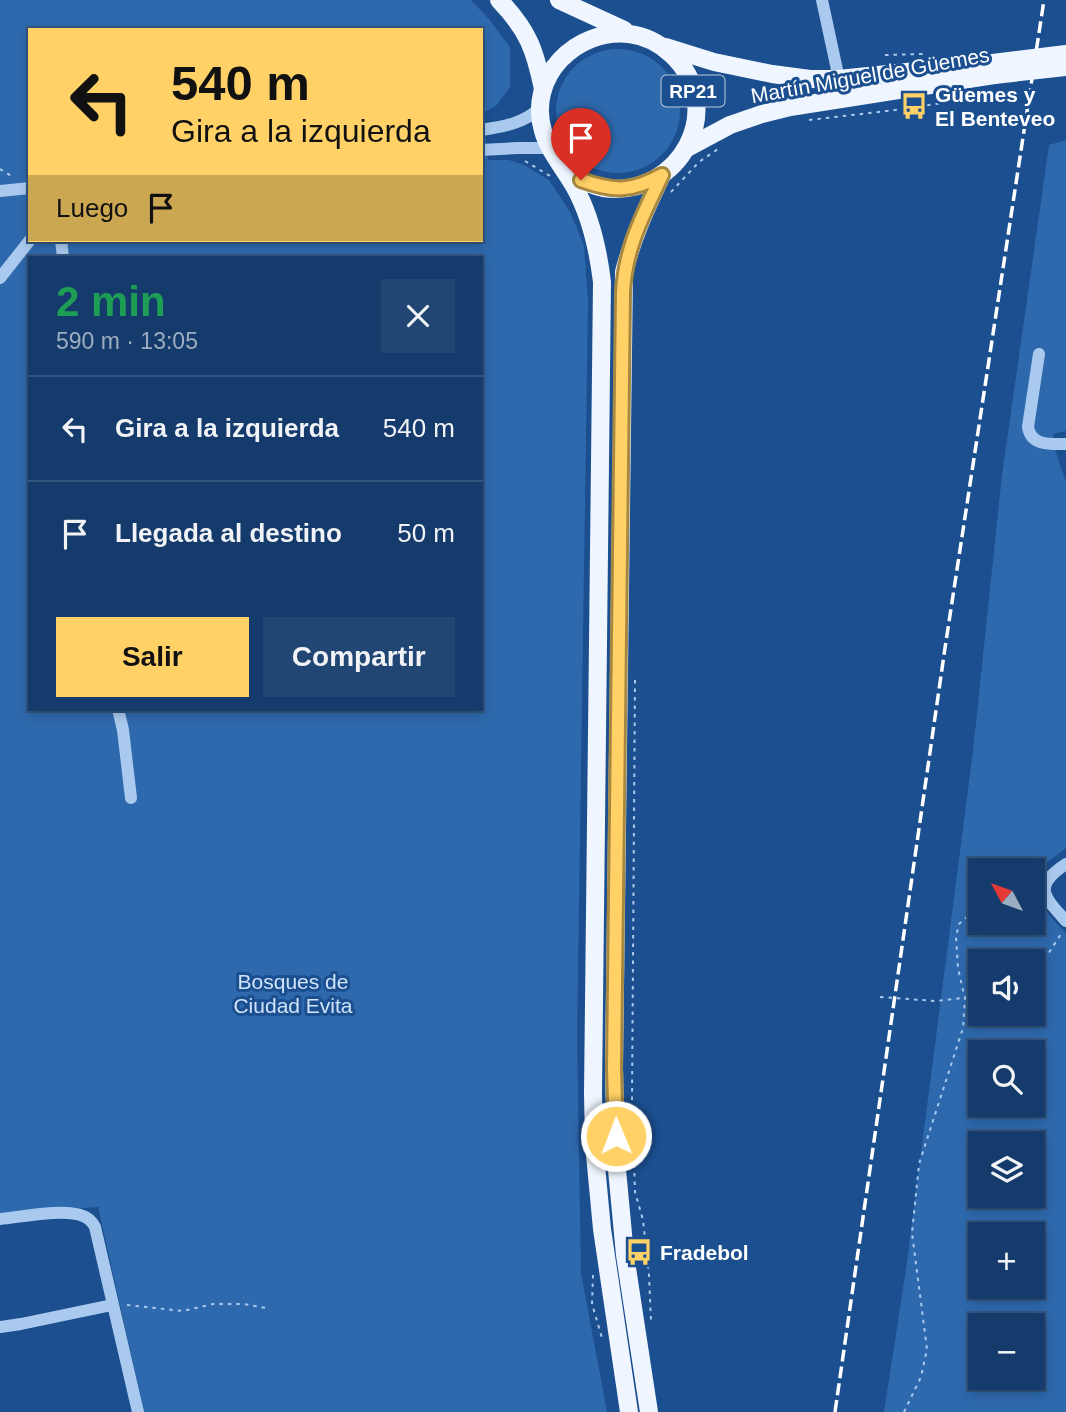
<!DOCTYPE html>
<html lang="es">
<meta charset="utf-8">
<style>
:root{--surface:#143b6b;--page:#214673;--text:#f1f3f6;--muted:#9dadc1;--line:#33557e;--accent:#ffd166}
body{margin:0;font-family:Helvetica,sans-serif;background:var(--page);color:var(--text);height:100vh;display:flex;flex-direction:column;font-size:26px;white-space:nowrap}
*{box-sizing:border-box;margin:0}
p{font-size:23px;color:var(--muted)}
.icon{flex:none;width:38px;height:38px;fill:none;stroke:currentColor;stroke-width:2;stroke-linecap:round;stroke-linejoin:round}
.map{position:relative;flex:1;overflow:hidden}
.side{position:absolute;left:28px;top:256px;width:455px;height:455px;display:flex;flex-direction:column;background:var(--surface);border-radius:0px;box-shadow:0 4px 10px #0003,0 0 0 2px var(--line)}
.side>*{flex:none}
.hud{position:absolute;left:28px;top:28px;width:455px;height:214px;border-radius:0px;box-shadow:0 4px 10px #0003,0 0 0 2px var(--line);background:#ffd166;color:#111;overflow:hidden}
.needle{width:46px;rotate:311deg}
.tools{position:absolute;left:968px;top:858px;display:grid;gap:14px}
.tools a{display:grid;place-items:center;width:77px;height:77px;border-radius:0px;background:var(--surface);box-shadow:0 4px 10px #0003,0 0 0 2px var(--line);font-size:35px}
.pin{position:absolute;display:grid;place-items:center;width:60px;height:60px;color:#fff;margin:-72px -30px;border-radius:50% 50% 50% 0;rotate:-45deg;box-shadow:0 0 7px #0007}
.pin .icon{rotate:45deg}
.me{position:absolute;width:77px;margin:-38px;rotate:359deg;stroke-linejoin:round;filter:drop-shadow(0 0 5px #0008)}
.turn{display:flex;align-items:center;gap:24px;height:147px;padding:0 28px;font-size:32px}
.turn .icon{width:91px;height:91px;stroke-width:2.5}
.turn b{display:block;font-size:49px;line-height:60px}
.then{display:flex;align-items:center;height:66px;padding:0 28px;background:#0003;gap:14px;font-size:26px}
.round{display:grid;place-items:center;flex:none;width:74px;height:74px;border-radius:0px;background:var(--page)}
.summary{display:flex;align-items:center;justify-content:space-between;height:119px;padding:0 28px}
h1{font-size:42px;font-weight:700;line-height:52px;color:#1e9e55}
.cta{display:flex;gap:14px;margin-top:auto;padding:14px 28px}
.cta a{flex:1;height:80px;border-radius:0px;background:var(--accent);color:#111;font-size:28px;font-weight:700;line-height:80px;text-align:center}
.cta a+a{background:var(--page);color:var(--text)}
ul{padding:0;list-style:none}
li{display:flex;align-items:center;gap:21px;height:105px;padding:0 28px;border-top:2px solid var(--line)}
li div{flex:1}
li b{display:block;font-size:26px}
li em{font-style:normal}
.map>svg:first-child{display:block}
.green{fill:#2e69ad;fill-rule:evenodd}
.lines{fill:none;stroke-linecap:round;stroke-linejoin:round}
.path{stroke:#a9c9ee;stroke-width:2;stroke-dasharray:3.5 5;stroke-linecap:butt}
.minor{stroke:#a9c9ee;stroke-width:12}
.major{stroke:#f0f6ff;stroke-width:18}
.rail{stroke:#fff;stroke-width:3.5;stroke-dasharray:12 5;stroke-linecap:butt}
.major-bridge{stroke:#f0f6ff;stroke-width:18}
.route-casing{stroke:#a68842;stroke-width:18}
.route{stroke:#ffd166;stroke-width:12}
.labels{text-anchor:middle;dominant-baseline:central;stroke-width:6;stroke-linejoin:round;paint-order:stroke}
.shield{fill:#1b4f8f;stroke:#bbcadd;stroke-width:2}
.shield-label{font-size:19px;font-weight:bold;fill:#fff}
.street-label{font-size:21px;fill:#fff;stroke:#1b4f8f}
.poi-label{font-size:21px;font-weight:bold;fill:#fff;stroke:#1b4f8f;text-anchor:start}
.park-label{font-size:21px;fill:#cfe3fa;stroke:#1b4f8f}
</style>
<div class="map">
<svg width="1066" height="1412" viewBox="0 0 1066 1412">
<rect width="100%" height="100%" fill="#1b4f8f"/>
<g class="green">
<path d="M 0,0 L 471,0 L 488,18 L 510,47 L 510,87 L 496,106 L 483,113 L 488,160 L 509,160 L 524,165 L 549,180 L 570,212 L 584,245 L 588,301 L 577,1038 L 581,1273 L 607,1412 L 144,1412 L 98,1207 L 0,1213 ZM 30,30 L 481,30 L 481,240 L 30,240 ZM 30,257 L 481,257 L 481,709 L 30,709 Z"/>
<circle cx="618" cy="111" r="62"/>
<path d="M 1066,140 L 1066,431 L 1053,434 L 1056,453 L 1066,482 L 1066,848 L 1033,873 L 1032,870 L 980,870 L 980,922 L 1032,922 L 1033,879 C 1033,901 1051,917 1066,933 L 1066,1412 L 884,1412 L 906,1269 L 973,751 L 1002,475 L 1049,145 ZM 980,961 L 1032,961 L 1032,1013 L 980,1013 ZM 980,1052 L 1032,1052 L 1032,1104 L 980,1104 ZM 980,1143 L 1032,1143 L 1032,1195 L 980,1195 ZM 980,1234 L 1032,1234 L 1032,1286 L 980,1286 ZM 980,1325 L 1032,1325 L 1032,1377 L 980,1377 Z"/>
</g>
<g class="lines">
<g class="path">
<polyline points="885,55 923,54"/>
<polyline points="809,120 904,109 942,103 942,99"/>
<polyline points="525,161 550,176"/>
<polyline points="0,169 13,177"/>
<polyline points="671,192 699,162 718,149"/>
<polyline points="635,680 632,1100 635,1192 643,1220 649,1275 651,1321"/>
<polyline points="1032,971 1043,962 1061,934"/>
<polyline points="880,997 936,1001 980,996"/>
<polyline points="593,1275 592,1304 602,1338"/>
<polyline points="127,1305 183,1311 213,1304 244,1304 266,1308"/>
<polyline points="904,1412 921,1377 927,1349 912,1233 919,1164 963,1028 965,999 958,968 956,937 959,924 967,917"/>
</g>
<g class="minor">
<polyline points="822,0 839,79"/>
<path d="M 481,130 C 503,127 525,123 541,107"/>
<polyline points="481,150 517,148 549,148"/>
<polyline points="0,191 30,188"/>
<polyline points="61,240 63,257"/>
<polyline points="0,278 30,240"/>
<path d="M 1039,354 L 1028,427 C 1031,446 1050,444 1066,444"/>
<polyline points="118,709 123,730 131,798"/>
<path d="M 1066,864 C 1033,886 1043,896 1066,921"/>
<path d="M 0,1219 C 21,1217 64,1208 83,1216 C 89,1218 92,1221 95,1227 L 138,1412"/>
<polyline points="0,1327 21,1324 112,1305"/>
</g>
<g class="major">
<path d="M 499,0 C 528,30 535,50 543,89"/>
<polyline points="559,0 624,30"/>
<polyline points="666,47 714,62 772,74 810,79 839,79 993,63"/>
<polyline points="687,148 730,125 762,114 790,107 994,75"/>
<path d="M 562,165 C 574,175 587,185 603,188 C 680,199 729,107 671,54 C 659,43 646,36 629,34 C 576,28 527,77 543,131 C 549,152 564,168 574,186 C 591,216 598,249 602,282 L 593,1093 L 594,1144 L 602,1229 L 629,1412"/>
<path d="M 649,1412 L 625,1255 L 616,1159 L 614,1068 L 624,272 C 633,236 646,209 662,175"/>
</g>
<polyline class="rail" points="835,1412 945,648 1044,0"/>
<g class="major-bridge">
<polyline points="993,63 1066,54"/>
<polyline points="994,75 1066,67"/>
</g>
</g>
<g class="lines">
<defs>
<path id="route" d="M 581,180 C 614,192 631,192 662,175 C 643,215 625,248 623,293 L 614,1068 L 616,1136"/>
</defs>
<use href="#route" class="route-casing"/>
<use href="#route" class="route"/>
</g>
<defs>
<symbol id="bus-bare" viewBox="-9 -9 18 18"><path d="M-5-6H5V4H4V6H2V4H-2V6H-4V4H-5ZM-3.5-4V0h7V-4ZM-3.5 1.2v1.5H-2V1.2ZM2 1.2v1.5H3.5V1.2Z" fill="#ffd166" stroke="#1b4f8f" stroke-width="2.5" paint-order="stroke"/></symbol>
</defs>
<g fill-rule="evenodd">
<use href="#bus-bare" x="895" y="87" width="38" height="38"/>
<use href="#bus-bare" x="620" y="1233" width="38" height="38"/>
</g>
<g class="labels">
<rect class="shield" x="661.5" y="75.5" width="63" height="31" rx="5"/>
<g class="shield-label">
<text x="693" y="91">RP21</text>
</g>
<g class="street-label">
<text transform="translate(870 75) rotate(-10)">Martín Miguel de Güemes</text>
</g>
<g class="poi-label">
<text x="935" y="94">Güemes y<tspan x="935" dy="24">El Benteveo</tspan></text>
<text x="660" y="1252">Fradebol</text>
</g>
<g class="park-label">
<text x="293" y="981">Bosques de<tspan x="293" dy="24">Ciudad Evita</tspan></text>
</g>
</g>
</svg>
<div class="tools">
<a><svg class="needle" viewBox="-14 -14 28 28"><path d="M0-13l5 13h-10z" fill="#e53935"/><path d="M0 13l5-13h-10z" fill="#9dadc1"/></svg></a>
<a><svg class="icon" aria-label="sound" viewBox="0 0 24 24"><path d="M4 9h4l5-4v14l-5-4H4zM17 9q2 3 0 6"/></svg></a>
<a><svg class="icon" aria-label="search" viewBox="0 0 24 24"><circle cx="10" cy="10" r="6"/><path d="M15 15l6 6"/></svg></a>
<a><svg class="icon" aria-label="layers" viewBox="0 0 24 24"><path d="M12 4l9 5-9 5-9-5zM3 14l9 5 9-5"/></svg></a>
<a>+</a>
<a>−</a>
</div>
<div class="pin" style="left:581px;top:180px;background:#d93025"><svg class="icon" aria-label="arrive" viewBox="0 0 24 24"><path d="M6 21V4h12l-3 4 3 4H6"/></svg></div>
<svg class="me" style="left:616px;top:1136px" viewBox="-20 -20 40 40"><circle r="17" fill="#ffd166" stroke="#fff" stroke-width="3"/><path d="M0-11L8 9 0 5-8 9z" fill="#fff"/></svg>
<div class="hud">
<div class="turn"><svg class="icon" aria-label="left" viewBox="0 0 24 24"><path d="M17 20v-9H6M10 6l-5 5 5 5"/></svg><div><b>540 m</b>Gira a la izquierda</div></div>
<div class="then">Luego<svg class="icon" aria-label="arrive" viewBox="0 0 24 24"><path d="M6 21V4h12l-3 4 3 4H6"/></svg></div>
</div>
<section class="side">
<div class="summary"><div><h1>2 min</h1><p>590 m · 13:05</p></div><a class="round"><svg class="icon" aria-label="close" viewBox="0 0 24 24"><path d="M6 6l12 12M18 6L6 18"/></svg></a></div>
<ul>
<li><svg class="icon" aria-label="left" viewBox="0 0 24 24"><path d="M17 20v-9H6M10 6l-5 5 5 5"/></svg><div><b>Gira a la izquierda</b></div><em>540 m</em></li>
<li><svg class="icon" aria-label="arrive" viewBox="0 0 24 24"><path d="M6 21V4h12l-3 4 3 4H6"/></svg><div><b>Llegada al destino</b></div><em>50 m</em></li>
</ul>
<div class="cta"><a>Salir</a><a>Compartir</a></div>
</section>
</div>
